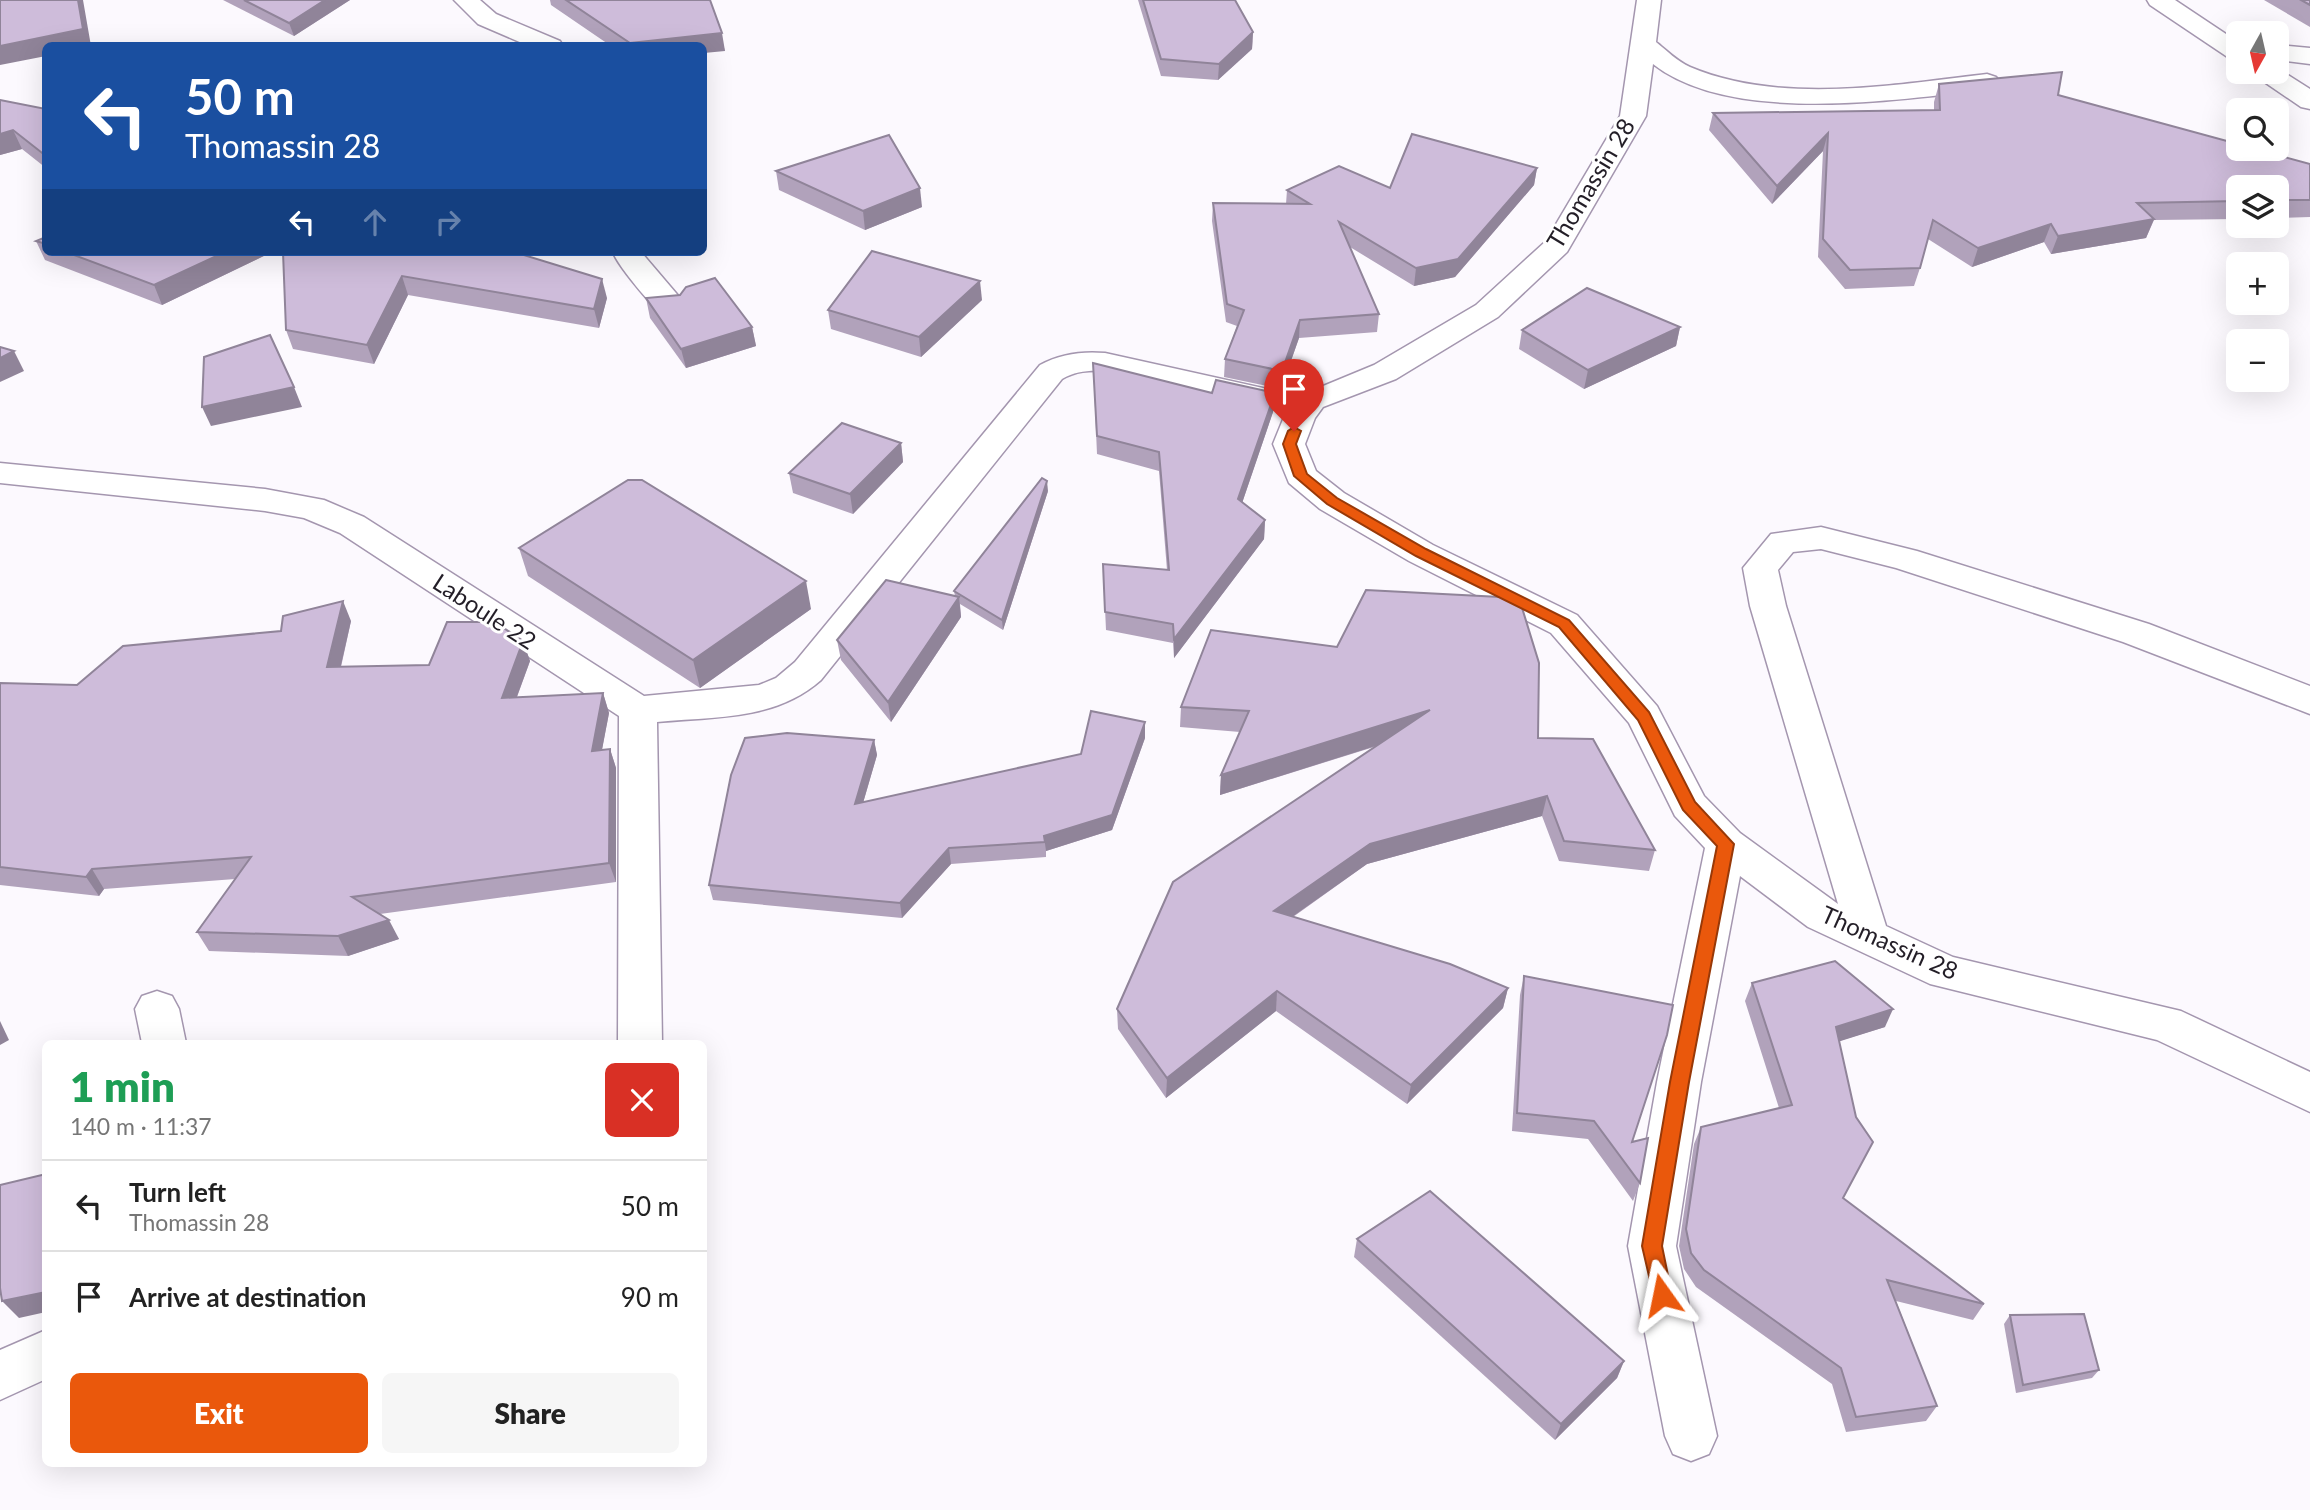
<!DOCTYPE html>
<meta charset="utf-8">
<style>
:root{--surface:#fff;--page:#f6f6f6;--text:#222;--muted:#767676;--line:#e0e0e0;--accent:#ea580c}
body{margin:0;font-family:Lato,sans-serif;background:var(--page);color:var(--text);height:100vh;display:flex;flex-direction:column;font-size:26px;white-space:nowrap}
*{box-sizing:border-box;margin:0}
p{font-size:23px;color:var(--muted)}
.icon{flex:none;width:38px;height:38px;fill:none;stroke:currentColor;stroke-width:2;stroke-linecap:round;stroke-linejoin:round}
.map{position:relative;flex:1;overflow:hidden}
.panel{position:absolute;left:42px;top:1040px;width:665px;height:427px;display:flex;flex-direction:column;background:var(--surface);border-radius:10px;box-shadow:0 7px 28px #0002}
.panel>*{flex:none}
.hud{position:absolute;left:42px;top:42px;width:665px;height:214px;border-radius:10px;box-shadow:0 7px 28px #0002;background:#1a4fa0;color:#fff;overflow:hidden}
.needle{width:46px;rotate:188deg}
.tools{position:absolute;left:2226px;top:21px;display:grid;gap:14px}
.tools a{display:grid;place-items:center;width:63px;height:63px;border-radius:10px;background:var(--surface);box-shadow:0 7px 28px #0002;font-size:35px}
.pin{position:absolute;display:grid;place-items:center;width:60px;height:60px;color:#fff;margin:-72px -30px;border-radius:50% 50% 50% 0;rotate:-45deg;box-shadow:0 0 7px #0007}
.pin .icon{rotate:45deg}
.me{position:absolute;width:77px;margin:-38px;rotate:348deg;stroke-linejoin:round;filter:drop-shadow(0 0 5px #0008)}
.turn{display:flex;align-items:center;gap:24px;height:147px;padding:0 28px;font-size:32px}
.turn .icon{width:91px;height:91px;stroke-width:2.5}
.turn b{display:block;font-size:49px;line-height:60px}
.lanes{display:flex;align-items:center;height:66px;padding:0 28px;background:#0003;justify-content:center;gap:35px;direction:ltr}
.lanes .off{opacity:.35}
.round{display:grid;place-items:center;flex:none;width:74px;height:74px;border-radius:10px;background:var(--page)}
.head{display:flex;align-items:center;justify-content:space-between;height:119px;padding:0 28px}
h1{font-size:42px;font-weight:800;line-height:52px;color:#1e9e55}
.primary-button{display:flex;gap:14px;margin-top:auto;padding:14px 28px}
.primary-button a{flex:1;height:80px;border-radius:10px;background:var(--accent);color:#fff;font-size:28px;font-weight:800;line-height:80px;text-align:center}
.primary-button a+a{background:var(--page);color:var(--text)}
ul{padding:0;list-style:none}
li{display:flex;align-items:center;gap:21px;height:91px;padding:0 28px;border-top:2px solid var(--line)}
li div{flex:1}
li b{display:block;font-size:26px}
li em{font-style:normal}
.map>svg:first-child{display:block}
.lines{fill:none;stroke-linecap:round;stroke-linejoin:round}
.minor-casing{stroke:#a496af;stroke-width:3}
.minor{fill:#fff;fill-rule:evenodd}
.wall{fill:#b1a2bb}
.shaded-wall{fill:#908499}
.building{fill:#cebcda;stroke:#908499;stroke-width:2}
.route{fill:#ea580c;stroke:#983908;stroke-width:2}
.labels{text-anchor:middle;dominant-baseline:central;stroke-width:6;stroke-linejoin:round;paint-order:stroke}
.street-label{font-size:24px;fill:#231e27;stroke:#fff}
</style>
<div class="map">
<svg width="2310" height="1510" viewBox="0 0 2310 1510">
<rect width="100%" height="100%" fill="#fcf9fe"/>
<g class="lines">
<defs>
<g id="minor">
<polygon points="454,0 480,0 496,14 560,41 563,46 529,46 478,24"/>
<path d="M 1637,0 L 1661,0 L 1656,42 C 1666,50 1678,62 1690,67 C 1780,105 1893,85 1987,74 L 1996,77 L 2000,82 L 1996,87 L 1987,90 C 1894,100 1731,125 1653,64 L 1646,116 L 1567,252 L 1498,317 L 1396,379 L 1323,407 L 1315,418 L 1305,444 L 1316,471 L 1344,493 L 1433,545 L 1577,615 L 1657,706 L 1704,796 L 1740,833 L 1838,904 L 1750,606 L 1743,568 L 1771,534 L 1821,527 L 1917,551 L 2149,624 L 2310,686 L 2310,714 L 2123,642 L 1896,568 L 1821,549 L 1793,552 L 1778,570 L 1786,606 L 1886,926 L 1953,957 L 2181,1011 L 2310,1072 L 2310,1112 L 2157,1040 L 1930,984 L 1808,927 L 1740,876 L 1701,1082 L 1676,1246 L 1717,1436 L 1709,1454 L 1691,1461 L 1673,1454 L 1665,1436 L 1628,1246 L 1657,1082 L 1705,848 L 1675,816 L 1629,723 L 1551,633 L 1409,561 L 1320,509 L 1289,483 L 1273,444 L 1286,412 L 1105,371 C 1089,370 1076,371 1062,379 L 821,680 C 774,721 716,716 657,722 L 662,1043 L 618,1043 L 619,716 L 340,533 L 304,518 L 265,511 L 0,483 L 0,463 L 265,489 L 324,500 L 364,517 L 644,696 L 759,685 L 776,678 L 795,662 L 1040,365 C 1060,354 1082,351 1105,353 L 1299,396 L 1374,365 L 1476,305 L 1546,241 L 1620,116 Z"/>
<polygon points="2147,0 2175,0 2238,42 2238,60 2229,58 2150,5"/>
<polygon points="2277,45 2310,48 2310,64 2277,60"/>
<polygon points="2277,68 2310,89 2310,109 2301,107 2257,77 2253,72 2277,72"/>
<path d="M 613,252 L 641,252 L 687,306 L 683,312 C 675,314 668,316 661,312 C 651,306 616,263 613,252 Z"/>
<polygon points="157,991 172,996 179,1009 186,1043 142,1043 135,1009 142,996"/>
<polygon points="46,1330 46,1379 0,1400 0,1350"/>
</g>
</defs>
<use href="#minor" class="minor-casing"/>
<use href="#minor" class="minor"/>
</g>
<g class="wall">
<polygon points="223,0 350,0 294,36"/>
<polygon points="550,0 710,0 725,51 704,46 611,46 551,5"/>
<polygon points="1138,0 1235,0 1253,32 1252,49 1218,80 1161,76"/>
<polygon points="2264,0 2310,0 2310,27"/>
<polygon points="1939,84 2058,95 2310,164 2310,217 2277,218 2277,187 2238,187 2238,219 2154,220 2146,238 2051,254 2044,242 1972,267 1928,239 1920,268 1914,286 1845,289 1818,257 1823,151 1772,204 1709,130 1713,113 1934,110 1934,102"/>
<polygon points="0,100 46,109 46,168 22,149 0,155"/>
<polygon points="1537,168 1534,185 1455,277 1414,286 1350,247 1379,314 1377,332 1299,338 1281,389 1224,377 1225,359 1237,326 1226,322 1212,221 1213,203 1286,204 1287,190 1390,188"/>
<polygon points="776,171 922,207 865,230 779,190"/>
<polygon points="46,237 46,252 272,252 162,305 45,260 36,241"/>
<polygon points="283,252 607,298 599,328 408,295 374,364 293,349 286,330"/>
<polygon points="680,295 752,327 756,346 686,368 650,318 646,298"/>
<polygon points="982,300 921,357 831,329 828,310"/>
<polygon points="1680,327 1676,346 1584,389 1519,349 1522,330"/>
<polygon points="1093,363 1212,393 1275,393 1273,412 1242,503 1265,520 1264,539 1174,658 1173,643 1106,630 1103,564 1167,570 1159,471 1097,454"/>
<polygon points="901,443 903,462 853,514 793,493 789,473"/>
<polygon points="1048,491 1003,630 960,604 961,617 891,722 841,660 837,640 955,596 954,591"/>
<polygon points="519,548 811,609 700,688 528,576"/>
<polygon points="351,621 341,667 429,665 523,641 530,661 517,697 603,693 609,713 602,749 610,749 616,768 616,882 380,914 399,939 348,956 209,951 197,932 235,879 104,889 99,896 0,885 0,683 77,685 281,631"/>
<polygon points="1211,630 1538,738 1655,850 1649,871 1559,861 1542,816 1367,864 1293,917 1508,988 1503,1008 1407,1104 1276,1011 1166,1098 1118,1029 1117,1009 1374,747 1220,795 1221,775 1240,732 1180,727 1181,707"/>
<polygon points="1145,738 1112,830 1046,851 1046,857 951,864 902,918 713,900 709,885 874,740 877,755 863,803 1081,754"/>
<polygon points="1524,976 1632,1142 1640,1183 1633,1201 1588,1139 1512,1131 1520,995"/>
<polygon points="1752,983 1885,1027 1839,1041 1843,1198 1984,1304 1973,1320 1896,1301 1937,1406 1926,1421 1846,1432 1832,1384 1696,1287 1684,1269 1679,1246 1694,1144 1701,1127 1779,1108 1745,1001"/>
<polygon points="1357,1239 1624,1361 1617,1378 1555,1440 1354,1257"/>
<polygon points="2010,1315 2099,1370 2092,1378 2016,1393 2004,1324"/>
</g>
<g class="shaded-wall">
<polygon points="78,0 83,0 91,46 46,46 46,56 0,65 0,46"/>
<polygon points="325,0 350,0 294,36 289,23"/>
<polygon points="1253,32 1252,49 1218,80 1219,64"/>
<polygon points="722,33 725,51 704,53 704,46 631,46 630,43"/>
<polygon points="13,130 22,149 0,155 0,134"/>
<polygon points="1828,133 1823,151 1772,204 1777,186"/>
<polygon points="1537,168 1534,185 1455,277 1414,286 1416,268"/>
<polygon points="920,188 922,207 865,230 863,211"/>
<polygon points="2154,219 2146,238 2051,254 2058,236"/>
<polygon points="2051,224 2044,242 1972,267 1978,248"/>
<polygon points="225,252 272,252 162,305 154,285"/>
<polygon points="402,276 408,295 374,364 367,345"/>
<polygon points="602,279 607,298 599,328 594,309"/>
<polygon points="980,281 982,300 921,357 919,337"/>
<polygon points="1300,320 1299,338 1281,389 1282,371"/>
<polygon points="752,327 756,346 686,368 681,349"/>
<polygon points="1680,327 1676,346 1584,389 1588,370"/>
<polygon points="14,351 24,371 0,382 0,358"/>
<polygon points="294,387 302,407 211,426 202,407"/>
<polygon points="1275,393 1273,412 1237,518 1238,499"/>
<polygon points="901,443 903,462 853,514 850,494"/>
<polygon points="1047,481 1048,491 1003,630 1002,620"/>
<polygon points="1265,520 1264,539 1174,658 1174,639"/>
<polygon points="806,581 811,609 700,688 693,660"/>
<polygon points="959,597 961,617 891,722 888,702"/>
<polygon points="343,601 351,621 336,687 327,667"/>
<polygon points="523,641 530,661 509,718 502,698"/>
<polygon points="603,693 609,713 598,771 592,751"/>
<polygon points="1430,710 1426,730 1220,795 1221,775"/>
<polygon points="1145,722 1145,738 1112,830 1046,851 1044,836"/>
<polygon points="874,740 877,755 858,820 855,804"/>
<polygon points="610,749 616,768 616,882 609,863"/>
<polygon points="1547,796 1542,816 1367,864 1272,931 1274,911 1370,844"/>
<polygon points="949,848 951,864 902,918 900,903"/>
<polygon points="92,869 104,889 99,896 86,877"/>
<polygon points="389,920 399,939 348,956 338,936"/>
<polygon points="1508,988 1503,1008 1407,1104 1411,1085"/>
<polygon points="1277,991 1276,1011 1166,1098 1167,1078"/>
<polygon points="1893,1009 1885,1027 1828,1045 1836,1027"/>
<polygon points="0,1021 9,1040 0,1045"/>
<polygon points="46,1292 46,1312 19,1318 2,1301"/>
<polygon points="1624,1361 1617,1378 1555,1440 1561,1424"/>
</g>
<g class="building">
<polygon points="0,0 78,0 83,29 0,46"/>
<polygon points="244,0 325,0 289,23"/>
<polygon points="566,0 710,0 722,33 630,43"/>
<polygon points="1143,0 1235,0 1253,32 1219,64 1161,59"/>
<polygon points="2301,0 2310,0 2310,5"/>
<polygon points="2062,72 2058,95 2238,144 2238,149 2255,149 2310,164 2310,200 2277,200 2277,187 2238,187 2238,201 2137,203 2154,219 2058,236 2051,224 1978,248 1933,220 1920,268 1850,270 1823,239 1828,133 1777,186 1713,113 1940,110 1939,84"/>
<polygon points="0,100 46,109 46,156 13,130 0,134"/>
<polygon points="1412,134 1537,168 1458,259 1416,268 1339,222 1379,314 1300,320 1282,371 1225,359 1244,310 1227,304 1213,203 1310,204 1287,190 1339,166 1390,188"/>
<polygon points="889,135 920,188 863,211 776,171"/>
<polygon points="46,237 46,244 36,241"/>
<polygon points="872,251 980,281 919,337 828,310"/>
<polygon points="66,252 225,252 154,285"/>
<polygon points="283,252 514,252 602,279 594,309 402,276 367,345 286,330"/>
<polygon points="715,278 752,327 681,349 646,298 680,295 686,287"/>
<polygon points="1587,288 1680,327 1588,370 1522,330"/>
<polygon points="270,335 294,387 202,407 204,357"/>
<polygon points="0,347 14,351 0,358"/>
<polygon points="1093,363 1212,393 1216,380 1275,393 1238,499 1265,520 1174,639 1173,624 1105,612 1103,564 1169,570 1159,452 1097,436"/>
<polygon points="842,423 901,443 850,494 789,473"/>
<polygon points="1042,478 1047,481 1002,620 954,591"/>
<polygon points="628,480 642,480 806,581 693,660 519,548"/>
<polygon points="886,580 959,597 888,702 837,640"/>
<polygon points="1366,590 1519,598 1539,663 1538,738 1593,739 1655,850 1564,841 1547,796 1370,844 1274,911 1450,964 1508,988 1411,1085 1277,991 1167,1078 1117,1009 1173,882 1430,710 1221,775 1249,711 1181,707 1211,630 1337,647"/>
<polygon points="343,601 327,667 429,665 447,622 495,622 523,641 502,698 603,693 592,751 610,749 609,863 352,897 389,920 338,936 197,932 251,857 92,869 86,877 0,867 0,683 77,685 123,646 281,631 283,616"/>
<polygon points="1091,711 1145,722 1112,815 1044,836 1045,842 949,848 900,903 709,885 731,775 745,738 787,733 874,740 855,804 1081,754"/>
<polygon points="1835,961 1893,1009 1836,1027 1856,1117 1873,1142 1843,1198 1984,1304 1887,1280 1937,1406 1856,1417 1841,1368 1704,1270 1691,1253 1686,1229 1701,1127 1792,1105 1752,983"/>
<polygon points="1524,976 1673,1005 1667,1035 1632,1142 1648,1138 1640,1183 1594,1121 1517,1113"/>
<polygon points="46,1174 46,1292 2,1301 0,1288 0,1185"/>
<polygon points="1430,1191 1624,1361 1561,1424 1357,1239"/>
<polygon points="2084,1314 2099,1370 2023,1385 2010,1315"/>
</g>
<polygon class="route" points="1294,427 1301,431 1296,444 1307,474 1337,498 1426,549 1569,620 1649,712 1695,802 1734,844 1689,1082 1662,1246 1672,1295 1669,1302 1662,1305 1655,1302 1642,1246 1670,1082 1717,846 1683,810 1638,720 1559,627 1416,556 1327,504 1294,476 1283,444 1288,431"/>
<g class="labels">
<g class="street-label">
<text transform="translate(1590 183) rotate(-59)">Thomassin 28</text>
<text transform="translate(485 611) rotate(33)">Laboule 22</text>
<text transform="translate(1890 942) rotate(24)">Thomassin 28</text>
</g>
</g>
</svg>
<div class="tools">
<a><svg class="needle" viewBox="-14 -14 28 28"><path d="M0-13l5 13h-10z" fill="#e53935"/><path d="M0 13l5-13h-10z" fill="#767676"/></svg></a>
<a><svg class="icon" aria-label="search" viewBox="0 0 24 24"><circle cx="10" cy="10" r="6"/><path d="M15 15l6 6"/></svg></a>
<a><svg class="icon" aria-label="layers" viewBox="0 0 24 24"><path d="M12 4l9 5-9 5-9-5zM3 14l9 5 9-5"/></svg></a>
<a>+</a>
<a>−</a>
</div>
<div class="pin" style="left:1294px;top:431px;background:#d93025"><svg class="icon" aria-label="arrive" viewBox="0 0 24 24"><path d="M6 21V4h12l-3 4 3 4H6"/></svg></div>
<svg class="me" style="left:1662px;top:1295px" viewBox="-20 -20 40 40"><path d="M0-17L14 15 0 8-14 15z" fill="#ea580c" stroke="#fff" stroke-width="4"/></svg>
<div class="hud">
<div class="turn"><svg class="icon" aria-label="left" viewBox="0 0 24 24"><path d="M17 20v-9H6M10 6l-5 5 5 5"/></svg><div><b>50 m</b>Thomassin 28</div></div>
<div class="lanes"><svg class="icon" aria-label="left" viewBox="0 0 24 24"><path d="M17 20v-9H6M10 6l-5 5 5 5"/></svg><svg class="icon off" aria-label="ahead" viewBox="0 0 24 24"><path d="M12 20V5M6 11l6-6 6 6"/></svg><svg class="icon off" aria-label="right" viewBox="0 0 24 24"><path d="M7 20v-9h11M14 6l5 5-5 5"/></svg></div>
</div>
<section class="panel">
<div class="head"><div><h1>1 min</h1><p>140 m · 11:37</p></div><a class="round" style="background:#d93025;color:#fff"><svg class="icon" aria-label="close" viewBox="0 0 24 24"><path d="M6 6l12 12M18 6L6 18"/></svg></a></div>
<ul>
<li><svg class="icon" aria-label="left" viewBox="0 0 24 24"><path d="M17 20v-9H6M10 6l-5 5 5 5"/></svg><div><b>Turn left</b><p>Thomassin 28</p></div><em>50 m</em></li>
<li><svg class="icon" aria-label="arrive" viewBox="0 0 24 24"><path d="M6 21V4h12l-3 4 3 4H6"/></svg><div><b>Arrive at destination</b></div><em>90 m</em></li>
</ul>
<div class="primary-button"><a>Exit</a><a>Share</a></div>
</section>
</div>
